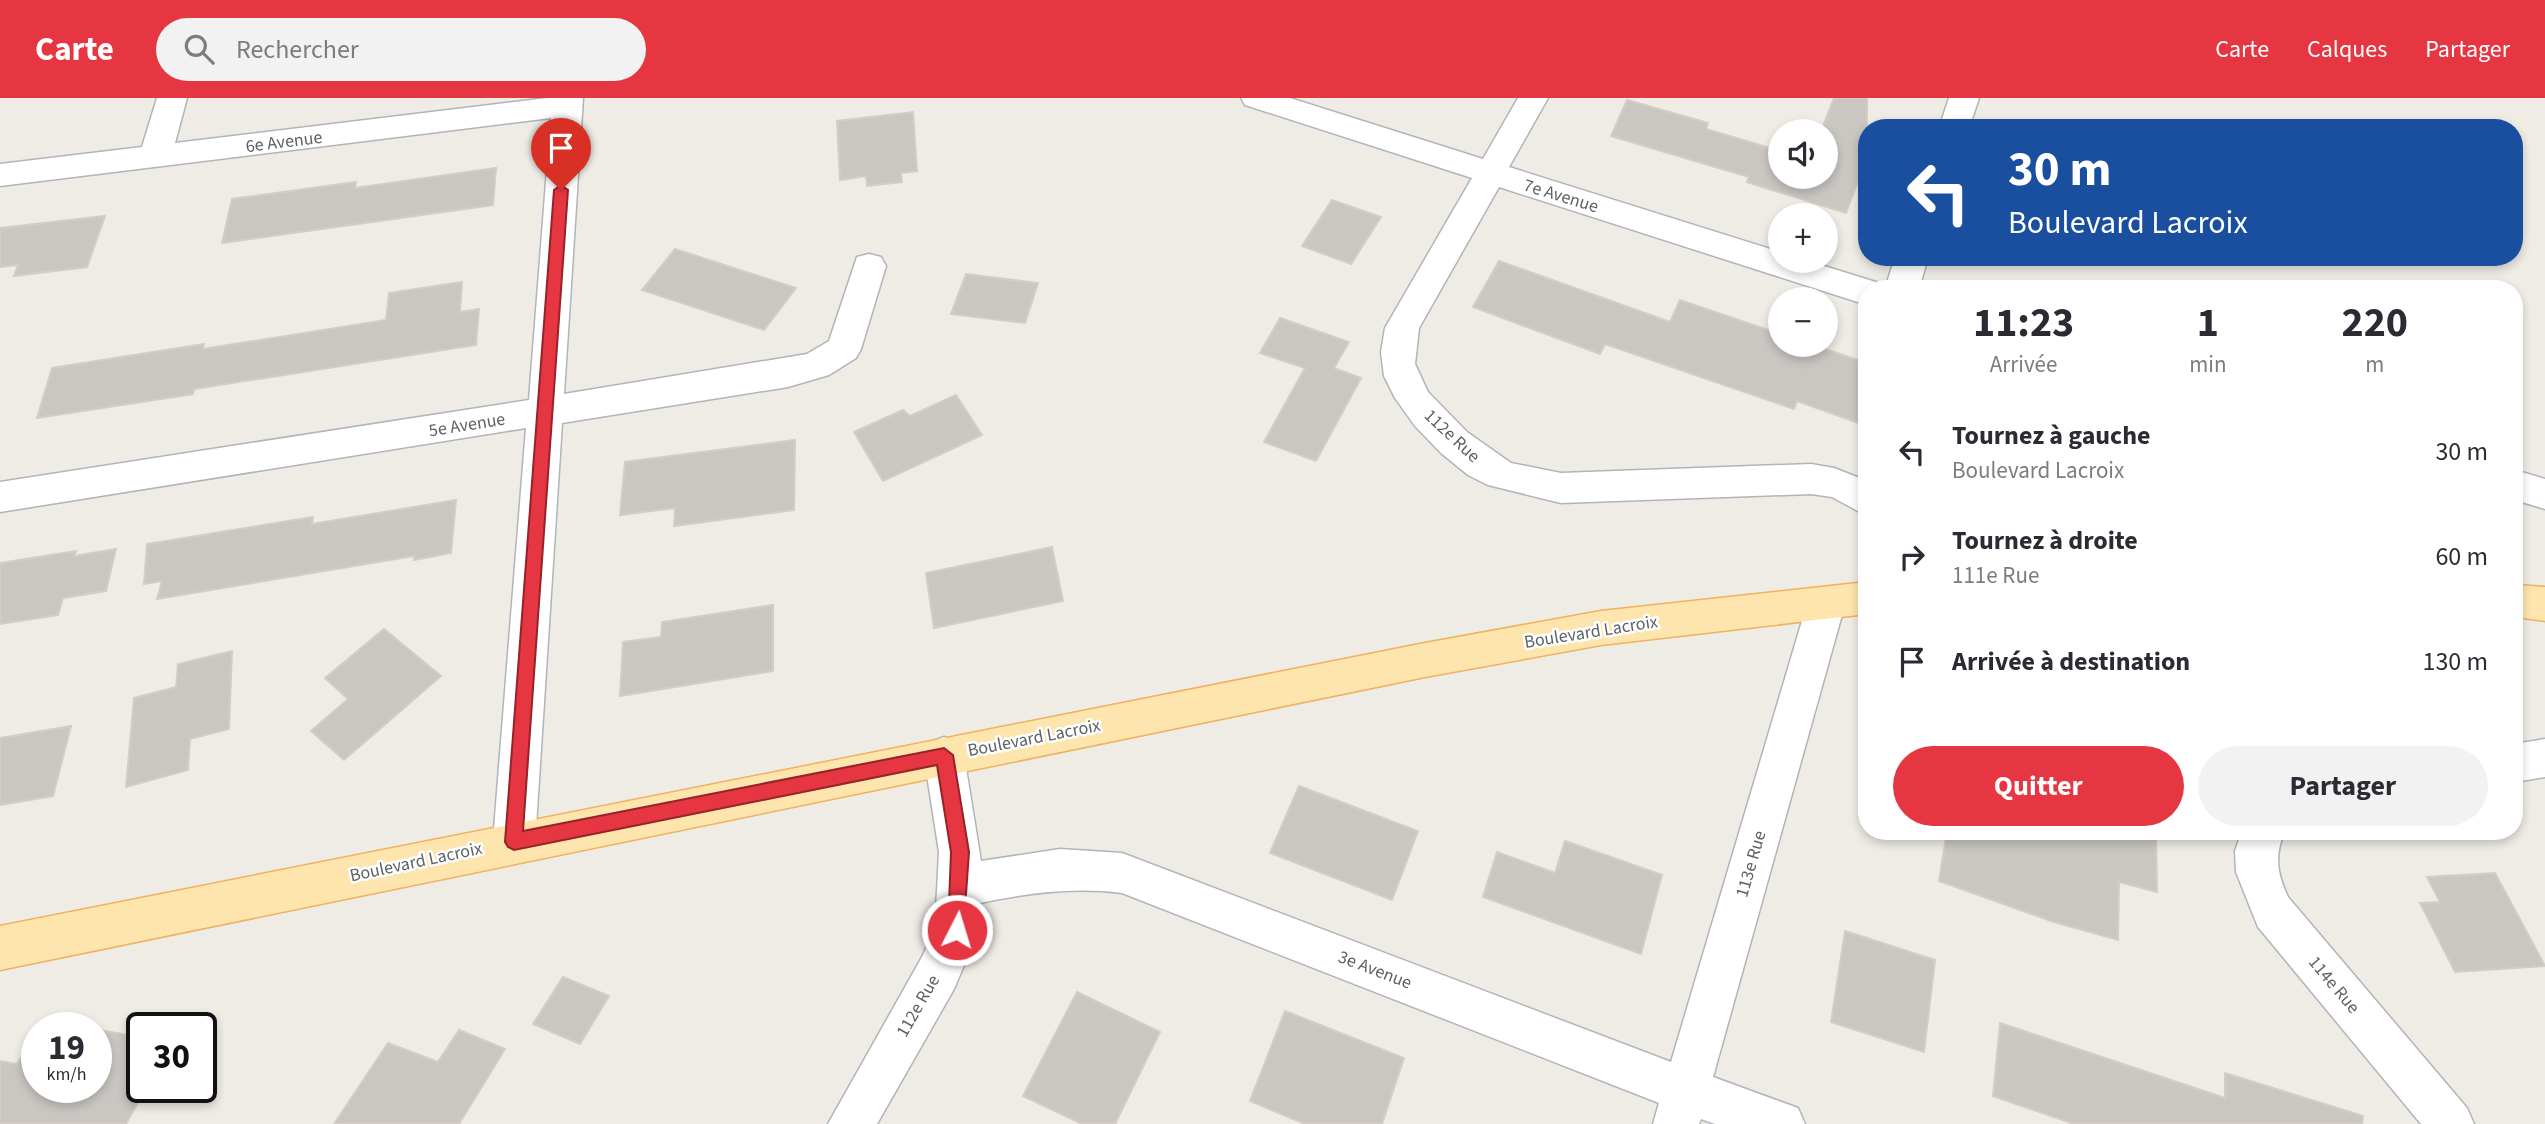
<!DOCTYPE html>
<html lang="fr">
<meta charset="utf-8">
<style>
:root{--surface:#fff;--page:#f2f2f3;--text:#2b2b33;--muted:#7c7c81;--accent:#e53641}
body{margin:0;font-family:"Source Sans 3",sans-serif;background:var(--page);color:var(--text);height:100vh;display:flex;flex-direction:column;font-size:26px;white-space:nowrap}
*{box-sizing:border-box;margin:0}
p{font-size:23px;color:var(--muted)}
.icon{flex:none;width:38px;height:38px;fill:none;stroke:currentColor;stroke-width:2;stroke-linecap:round;stroke-linejoin:round}
.map{position:relative;flex:1;overflow:hidden}
.panel{position:absolute;left:1858px;top:182px;width:665px;height:560px;display:flex;flex-direction:column;background:var(--surface);border-radius:28px;box-shadow:0 4px 10px #0003}
.panel>*{flex:none}
.hud{position:absolute;left:1858px;top:21px;width:665px;height:147px;border-radius:28px;box-shadow:0 4px 10px #0003;background:#1a4fa0;color:#fff;overflow:hidden}
.fabs{position:absolute;left:1768px;top:21px;display:grid;gap:14px}
.fabs a{display:grid;place-items:center;width:70px;height:70px;border-radius:50%;background:var(--surface);box-shadow:0 4px 10px #0003;font-size:35px}
.speed{position:absolute;left:21px;top:914px;display:flex;gap:14px;font-size:35px;font-weight:700;text-align:center}
.speed>*{display:grid;place-content:center;width:91px;height:91px;border-radius:50%;background:var(--surface);box-shadow:0 4px 10px #0003;line-height:1}
.speed small{font-size:18px;font-weight:400}
.speed .limit{border:4px solid #111;border-radius:10px;background:#fff;color:#111}
.pin{position:absolute;display:grid;place-items:center;width:60px;height:60px;color:#fff;margin:-72px -30px;border-radius:50% 50% 50% 0;rotate:-45deg;box-shadow:0 0 7px #0007}
.pin .icon{rotate:45deg}
.me{position:absolute;width:77px;margin:-38px;rotate:5deg;stroke-linejoin:round;filter:drop-shadow(0 0 5px #0008)}
.turn{display:flex;align-items:center;gap:24px;height:147px;padding:0 35px;font-size:32px}
.turn .icon{width:91px;height:91px;stroke-width:2.5}
.turn b{display:block;font-size:49px;line-height:60px}
.eta{display:flex;justify-content:space-evenly;align-items:center;height:119px;text-align:center}
.eta b{font-size:42px;font-weight:700;line-height:49px}
.primary-button{display:flex;gap:14px;margin-top:auto;padding:14px 35px}
.primary-button a{flex:1;height:80px;border-radius:42px;background:var(--accent);color:#fff;font-size:28px;font-weight:700;line-height:80px;text-align:center}
.primary-button a+a{background:var(--page);color:var(--text)}
ul{padding:0;list-style:none}
li{display:flex;align-items:center;gap:21px;height:105px;padding:0 35px}
li div{flex:1}
li b{display:block;font-size:26px}
li em{font-style:normal}
header{display:flex;align-items:center;gap:42px;box-sizing:border-box;height:98px;padding:0 35px;background:var(--accent);color:#fff}
header strong{font-size:33px}
nav{display:flex;gap:38px;margin-inline-start:auto;font-size:24px}
.search{width:490px;height:63px;background:var(--page);display:flex;align-items:center;gap:18px;box-sizing:border-box;padding:0 24px;border-radius:38px;color:var(--muted);font-size:26px}
.map>svg:first-child{display:block}
.building{fill:#cac7c3;stroke:#d4cdc4;stroke-width:2}
.lines{fill:none;stroke-linecap:round;stroke-linejoin:round}
.minor-casing{stroke:#b1b4b8;stroke-width:3}
.primary-casing{stroke:#eeb260;stroke-width:3}
.minor{fill:#fff;fill-rule:evenodd}
.primary{fill:#fde5ad;fill-rule:evenodd}
.route{fill:#e53641;stroke:#95232a;stroke-width:2}
.labels{text-anchor:middle;dominant-baseline:central;stroke-width:5;stroke-linejoin:round;paint-order:stroke}
.street-label{font-size:18px;fill:#5d6266;stroke:#fff}
</style>
<header>
<strong>Carte</strong>
<div class="search"><svg class="icon" aria-label="search" viewBox="0 0 24 24"><circle cx="10" cy="10" r="6"/><path d="M15 15l6 6"/></svg>Rechercher</div>
<nav><a>Carte</a><a>Calques</a><a>Partager</a></nav>
</header>
<div class="map">
<svg width="2545" height="1026" viewBox="0 0 2545 1026">
<rect width="100%" height="100%" fill="#efece6"/>
<g class="building">
<polygon points="1834,0 1867,0 1867,59 1846,115 1747,84 1749,79 1611,38 1627,2 1708,25 1706,31 1780,53 1780,79 1825,79 1825,33 1821,33"/>
<polygon points="913,14 917,73 901,75 902,84 867,88 866,78 840,82 837,23"/>
<polygon points="496,70 493,107 222,145 232,101 356,84 355,90"/>
<polygon points="1332,102 1381,119 1351,166 1302,148"/>
<polygon points="105,118 87,169 14,178 18,167 0,169 0,130"/>
<polygon points="675,151 796,190 764,232 642,192"/>
<polygon points="1499,163 1670,224 1680,202 1780,236 1780,247 1813,247 1867,265 1867,328 1797,303 1794,311 1605,246 1600,256 1473,209"/>
<polygon points="966,176 1038,185 1025,225 951,216"/>
<polygon points="462,184 460,214 479,211 476,247 194,291 193,296 37,320 52,270 204,246 203,251 386,222 389,195"/>
<polygon points="1280,220 1349,244 1334,270 1361,280 1316,363 1264,344 1305,270 1260,255"/>
<polygon points="956,297 982,337 883,383 854,334 903,312 910,318"/>
<polygon points="795,342 794,412 674,428 675,410 620,417 625,364"/>
<polygon points="456,402 451,455 414,462 414,458 157,501 162,483 144,486 147,446 313,419 312,426"/>
<polygon points="1052,449 1063,503 934,530 926,475"/>
<polygon points="116,451 106,493 63,500 58,517 0,526 0,465 76,453 74,458"/>
<polygon points="773,507 773,573 620,598 623,544 661,539 662,524"/>
<polygon points="384,531 441,578 344,662 311,633 348,601 325,580"/>
<polygon points="232,553 229,631 190,641 188,672 126,689 134,600 176,589 178,566"/>
<polygon points="71,628 53,698 0,707 0,640"/>
<polygon points="1299,688 1418,733 1392,802 1270,755"/>
<polygon points="1947,733 2156,733 2157,794 2119,784 2118,842 2054,824 1939,783"/>
<polygon points="1565,743 1662,777 1641,856 1483,799 1497,754 1555,775"/>
<polygon points="2495,775 2545,868 2455,874 2420,805 2440,804 2427,779"/>
<polygon points="1845,833 1935,862 1924,954 1831,924"/>
<polygon points="563,879 609,898 580,946 533,926"/>
<polygon points="1077,894 1160,934 1115,1026 1082,1026 1023,998"/>
<polygon points="1285,913 1404,960 1382,1026 1305,1026 1250,1003"/>
<polygon points="2000,925 2225,1000 2225,975 2363,1018 2362,1026 2074,1026 1993,998"/>
<polygon points="98,932 142,939 142,997 126,1026 0,1026 0,963 17,966 27,950 37,951 37,989 96,989"/>
<polygon points="459,932 505,951 459,1026 334,1026 388,945 438,964"/>
</g>
<g class="lines">
<defs>
<g id="minor">
<polygon points="157,0 187,0 175,45 547,0 583,0 564,296 807,256 829,243 857,159 869,156 881,159 886,168 861,251 856,260 829,277 788,289 562,325 535,744 529,758 514,764 499,758 493,744 526,330 0,414 0,384 529,302 551,20 0,88 0,66 142,49"/>
<polygon points="1241,0 1290,0 1483,61 1518,0 1548,0 1509,69 1780,154 1780,163 1808,163 1879,185 1882,191 1867,191 1867,207 1499,89 1419,230 1415,266 1428,294 1467,334 1511,365 1561,375 1811,366 1834,370 1867,383 1867,418 1832,399 1811,396 1561,405 1488,387 1468,377 1441,355 1415,328 1395,300 1384,278 1381,254 1385,230 1472,80 1245,7"/>
<polygon points="1949,0 1979,0 1969,30 1939,30"/>
<polygon points="1895,159 1928,159 1919,191 1885,191"/>
<polygon points="2515,372 2545,381 2545,411 2515,402"/>
<path d="M 1826,489 L 1840,494 L 1845,506 L 1713,979 L 1798,1010 L 1805,1026 L 1715,1026 L 1701,1021 L 1699,1026 L 1653,1026 L 1659,1005 L 1122,795 C 1073,789 1028,795 980,805 L 979,832 L 954,891 L 877,1026 L 828,1026 L 922,859 L 935,831 L 939,754 L 924,658 L 930,645 L 944,639 L 958,645 L 964,658 L 981,763 L 1060,751 L 1122,755 L 1671,964 L 1807,506 L 1812,494 Z"/>
<polygon points="2545,641 2545,679 2515,684 2515,646"/>
<path d="M 2242,733 L 2285,733 C 2274,758 2277,775 2288,799 L 2467,1010 L 2474,1026 L 2421,1026 L 2258,829 L 2236,774 L 2235,753 Z"/>
</g>
<g id="primary">
<polygon points="1867,484 1867,516 1601,547 1425,579 0,872 0,828 1425,545 1601,513"/>
<polygon points="2515,487 2545,489 2545,523 2515,519"/>
</g>
</defs>
<use href="#minor" class="minor-casing"/>
<use href="#primary" class="primary-casing"/>
<use href="#minor" class="minor"/>
<use href="#primary" class="primary"/>
</g>
<polygon class="route" points="561,87 568,92 523,733 944,650 953,657 969,754 963,838 957,841 950,838 948,832 951,754 937,667 514,752 508,749 505,744 554,92"/>
<g class="labels">
<g class="street-label">
<text transform="translate(284 44) rotate(-7)">6e Avenue</text>
<text transform="translate(1561 98) rotate(17)">7e Avenue</text>
<text transform="translate(467 327) rotate(-9)">5e Avenue</text>
<text transform="translate(1452 338) rotate(43)">112e Rue</text>
<text transform="translate(1591 534) rotate(-9)">Boulevard Lacroix</text>
<text transform="translate(1034 640) rotate(-11)">Boulevard Lacroix</text>
<text transform="translate(416 764) rotate(-12)">Boulevard Lacroix</text>
<text transform="translate(1751 766) rotate(-74)">113e Rue</text>
<text transform="translate(1375 872) rotate(21)">3e Avenue</text>
<text transform="translate(2334 887) rotate(50)">114e Rue</text>
<text transform="translate(918 908) rotate(-60)">112e Rue</text>
</g>
</g>
</svg>
<div class="fabs">
<a><svg class="icon" aria-label="sound" viewBox="0 0 24 24"><path d="M4 9h4l5-4v14l-5-4H4zM17 9q2 3 0 6"/></svg></a>
<a>+</a>
<a>−</a>
</div>
<div class="speed"><div>19<small>km/h</small></div><div class="limit">30</div></div>
<div class="pin" style="left:561px;top:92px;background:#d93025"><svg class="icon" aria-label="arrive" viewBox="0 0 24 24"><path d="M6 21V4h12l-3 4 3 4H6"/></svg></div>
<svg class="me" style="left:957px;top:832px" viewBox="-20 -20 40 40"><circle r="17" fill="#e53641" stroke="#fff" stroke-width="3"/><path d="M0-11L8 9 0 5-8 9z" fill="#fff"/></svg>
<div class="hud">
<div class="turn"><svg class="icon" aria-label="left" viewBox="0 0 24 24"><path d="M17 20v-9H6M10 6l-5 5 5 5"/></svg><div><b>30 m</b>Boulevard Lacroix</div></div>
</div>
<section class="panel">
<div class="eta">
<div><b>11:23</b><p>Arrivée</p></div>
<div><b>1</b><p>min</p></div>
<div><b>220</b><p>m</p></div>
</div>
<ul>
<li><svg class="icon" aria-label="left" viewBox="0 0 24 24"><path d="M17 20v-9H6M10 6l-5 5 5 5"/></svg><div><b>Tournez à gauche</b><p>Boulevard Lacroix</p></div><em>30 m</em></li>
<li><svg class="icon" aria-label="right" viewBox="0 0 24 24"><path d="M7 20v-9h11M14 6l5 5-5 5"/></svg><div><b>Tournez à droite</b><p>111e Rue</p></div><em>60 m</em></li>
<li><svg class="icon" aria-label="arrive" viewBox="0 0 24 24"><path d="M6 21V4h12l-3 4 3 4H6"/></svg><div><b>Arrivée à destination</b></div><em>130 m</em></li>
</ul>
<div class="primary-button"><a>Quitter</a><a>Partager</a></div>
</section>
</div>
